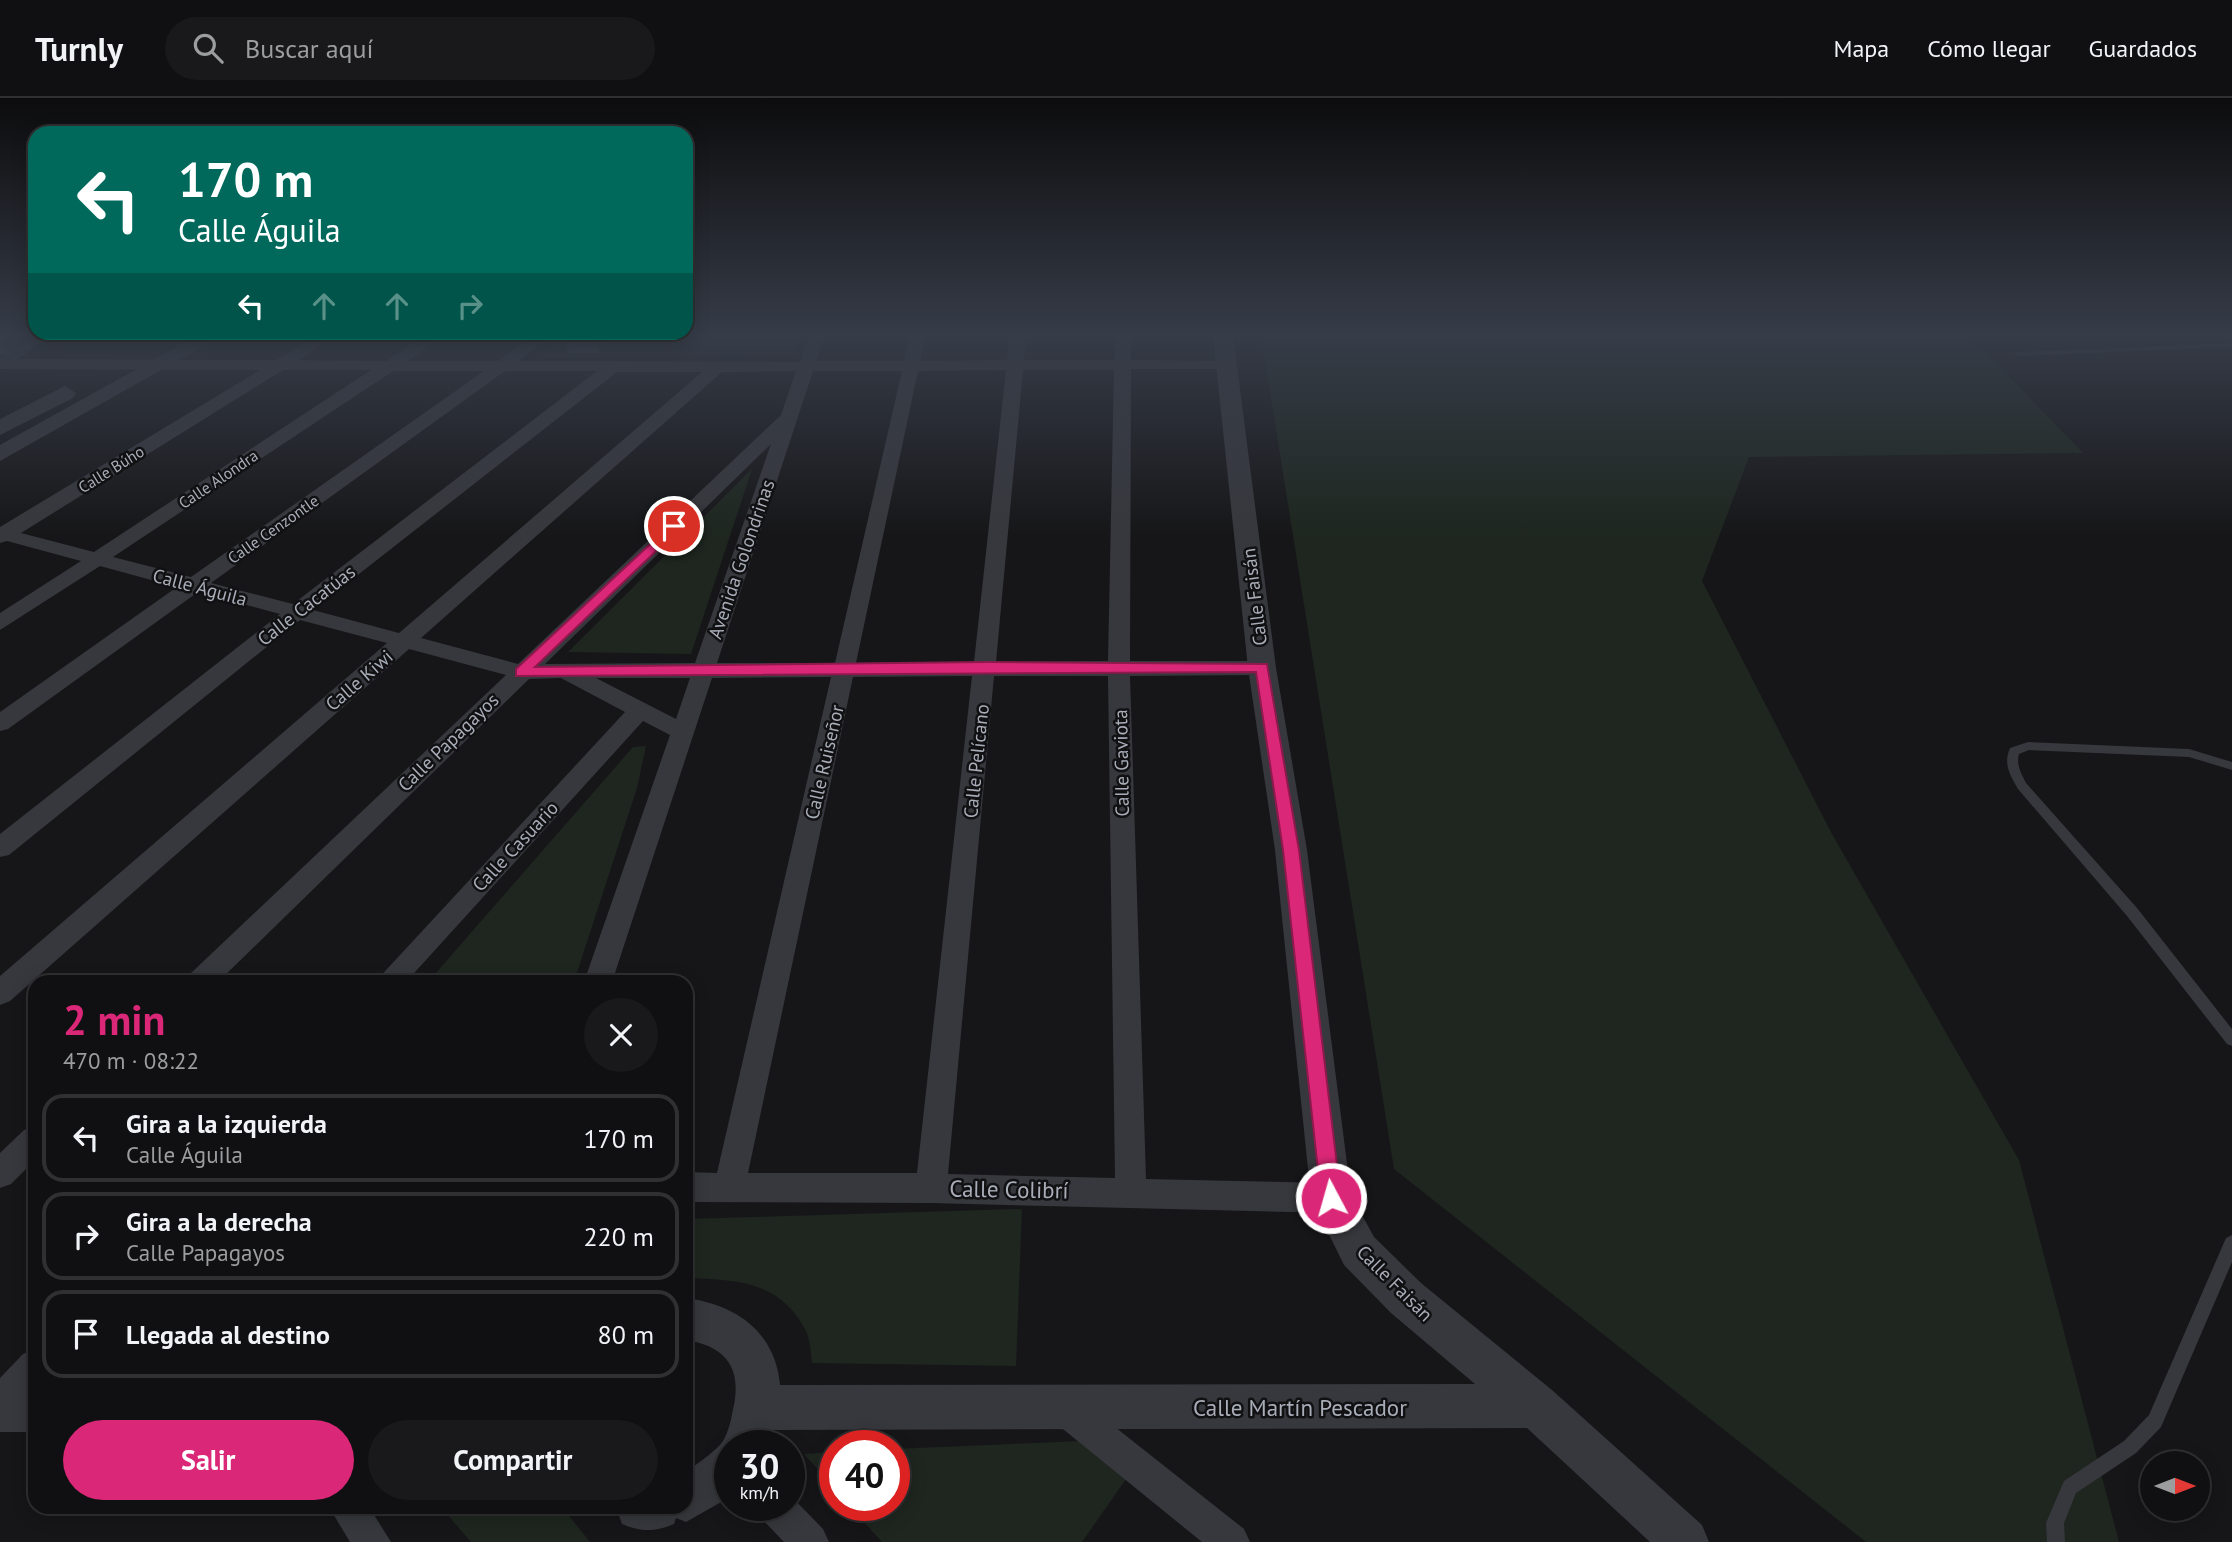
<!DOCTYPE html>
<html lang="es">
<meta charset="utf-8">
<style>
:root{--surface:#101012;--page:#19191b;--text:#f1f3f6;--muted:#9c9d9f;--line:#303032;--accent:#db2777}
body{margin:0;font-family:"PT Sans",sans-serif;background:var(--page);color:var(--text);height:100vh;display:flex;flex-direction:column;font-size:26px;white-space:nowrap}
*{box-sizing:border-box;margin:0}
p{font-size:23px;color:var(--muted)}
.icon{flex:none;width:38px;height:38px;fill:none;stroke:currentColor;stroke-width:2;stroke-linecap:round;stroke-linejoin:round}
.map{position:relative;flex:1;overflow:hidden}
.details{position:absolute;left:28px;top:877px;width:665px;height:539px;display:flex;flex-direction:column;background:var(--surface);border-radius:21px;box-shadow:0 4px 18px #0003,0 0 0 2px var(--line)}
.details>*{flex:none}
.hud{position:absolute;left:28px;top:28px;width:665px;height:214px;border-radius:21px;box-shadow:0 4px 18px #0003,0 0 0 2px var(--line);background:#00695c;color:#fff;overflow:hidden}
.needle{width:46px;rotate:90deg}
.fabs{position:absolute;left:2140px;top:1353px;display:grid;gap:14px}
.fabs a{display:grid;place-items:center;width:70px;height:70px;border-radius:50%;background:var(--surface);box-shadow:0 4px 18px #0003,0 0 0 2px var(--line);font-size:35px}
.speed{position:absolute;left:714px;top:1332px;display:flex;gap:14px;font-size:35px;font-weight:700;text-align:center}
.speed>*{display:grid;place-content:center;width:91px;height:91px;border-radius:50%;background:var(--surface);box-shadow:0 4px 18px #0003,0 0 0 2px var(--line);line-height:1}
.speed small{font-size:18px;font-weight:400}
.speed .limit{border:10px solid #d22;background:#fff;color:#111}
.pin{position:absolute;display:grid;place-items:center;width:60px;height:60px;color:#fff;margin:-30px;border:4px solid #fff;border-radius:50%;box-shadow:0 2px 7px #0007}
.me{position:absolute;width:77px;margin:-38px;rotate:354deg;stroke-linejoin:round;filter:drop-shadow(0 0 5px #0008)}
.turn{display:flex;align-items:center;gap:24px;height:147px;padding:0 35px;font-size:32px}
.turn .icon{width:91px;height:91px;stroke-width:2.5}
.turn b{display:block;font-size:49px;line-height:60px}
.lanes{display:flex;align-items:center;height:66px;padding:0 35px;background:#0003;justify-content:center;gap:35px;direction:ltr}
.lanes .off{opacity:.35}
.round{display:grid;place-items:center;flex:none;width:74px;height:74px;border-radius:37px;background:var(--page)}
.headline{display:flex;align-items:center;justify-content:space-between;height:119px;padding:0 35px}
h1{font-size:42px;font-weight:600;line-height:52px;color:var(--accent)}
.primary-button{display:flex;gap:14px;margin-top:auto;padding:14px 35px}
.primary-button a{flex:1;height:80px;border-radius:42px;background:var(--accent);color:#fff;font-size:28px;font-weight:600;line-height:80px;text-align:center}
.primary-button a+a{background:var(--page);color:var(--text)}
ul{padding:0;list-style:none}
li{display:flex;align-items:center;gap:21px;height:88px;margin:0 14px 10px;padding:0 21px;border:4px solid var(--line);border-radius:21px}
li div{flex:1}
li b{display:block;font-size:26px}
li em{font-style:normal}
header{display:flex;align-items:center;gap:42px;box-sizing:border-box;height:98px;padding:0 35px;background:var(--surface);border-bottom:2px solid var(--line)}
header strong{font-size:33px}
nav{display:flex;gap:38px;margin-inline-start:auto;font-size:24px}
.search{width:490px;height:63px;background:var(--page);display:flex;align-items:center;gap:18px;box-sizing:border-box;padding:0 24px;border-radius:38px;color:var(--muted);font-size:26px}
.map>svg:first-child{display:block}
.built{fill:#222225}
.green{fill:#1e261f}
.lines{fill:none;stroke-linecap:round;stroke-linejoin:round}
.service{fill:#37383d;fill-rule:evenodd}
.minor{fill:#37383d;fill-rule:evenodd}
.tertiary{fill:#37383d;fill-rule:evenodd}
.wall{fill:#47494d}
.shaded-wall{fill:#2f3033}
.building{fill:#525359;stroke:#5f6168;stroke-width:2}
.route{fill:#db2777;stroke:#8e194d;stroke-width:2}
.labels{text-anchor:middle;dominant-baseline:central;stroke-width:5;stroke-linejoin:round;paint-order:stroke}
.far-street-label{font-size:16px;fill:#a8adb8;stroke:#111113}
.street-label{font-size:19px;fill:#a8adb8;stroke:#111113}
.near-street-label{font-size:23px;fill:#a8adb8;stroke:#111113}
</style>
<header>
<strong>Turnly</strong>
<div class="search"><svg class="icon" aria-label="search" viewBox="0 0 24 24"><circle cx="10" cy="10" r="6"/><path d="M15 15l6 6"/></svg>Buscar aquí</div>
<nav><a>Mapa</a><a>Cómo llegar</a><a>Guardados</a></nav>
</header>
<div class="map">
<svg width="2232" height="1444" viewBox="0 0 2232 1444">
<rect width="100%" height="100%" fill="#161618"/>
<polygon class="built" points="566,237 802,237 795,257 544,259 540,256"/>
<g class="green">
<polygon points="1261,237 1969,237 2083,355 1749,359 1702,483 1832,736 2019,1062 2119,1444 1866,1444 1394,1071"/>
<polygon points="752,371 691,556 568,554"/>
<polygon points="646,648 637,690 574,884 428,884 633,649"/>
<path d="M 1022,1111 L 1016,1268 L 812,1265 C 811,1255 810,1242 806,1233 C 781,1184 739,1182 691,1180 L 686,1183 L 686,1121 Z"/>
<polygon points="1082,1343 1126,1381 1082,1444 882,1444 849,1407 894,1407 894,1351"/>
<polygon points="835,1354 835,1390 804,1356"/>
<polygon points="441,1409 562,1409 590,1444 471,1444"/>
</g>
<g class="lines">
<g class="service">
<polygon points="2232,245 2232,249 2018,258 2014,256 2018,254"/>
<path d="M 2028,644 L 2189,651 L 2232,664 L 2232,672 L 2189,659 L 2029,652 L 2019,656 C 2016,667 2021,675 2026,685 L 2137,810 L 2232,931 L 2232,948 L 2227,946 L 2127,818 L 2018,691 C 2010,677 2003,666 2010,650 Z"/>
<polygon points="2232,1137 2232,1164 2161,1329 2136,1355 2076,1395 2064,1425 2065,1444 2047,1444 2046,1425 2064,1383 2124,1343 2149,1317 2226,1140"/>
</g>
<g class="minor">
<path d="M 32,237 L 50,237 L 18,261 L 276,262 L 318,237 L 337,237 L 299,262 L 386,263 L 426,237 L 444,237 L 408,263 L 497,263 L 535,237 L 553,237 L 519,263 L 800,264 L 809,237 L 825,237 L 816,263 L 904,263 L 910,237 L 926,237 L 920,263 L 1007,262 L 1010,237 L 1026,237 L 1024,262 L 1115,262 L 1115,237 L 1131,237 L 1131,262 L 1233,263 L 1233,269 L 1227,271 L 1131,271 L 1130,563 L 1262,563 L 1270,565 L 1273,570 L 1270,575 L 1262,577 L 1130,578 L 1146,1081 L 1331,1085 L 1342,1090 L 1347,1100 L 1342,1110 L 1331,1115 L 931,1105 L 686,1104 L 686,1074 L 717,1075 L 831,579 L 712,580 L 612,884 L 584,884 L 670,637 L 643,623 L 406,884 L 375,884 L 625,614 L 561,580 L 529,581 L 218,884 L 186,884 L 190,876 L 506,577 L 409,551 L 10,903 L 0,907 L 0,878 L 387,545 L 300,522 L 9,757 L 0,759 L 0,736 L 280,516 L 198,494 L 8,631 L 0,633 L 0,614 L 177,489 L 100,468 L 0,532 L 0,515 L 81,463 L 7,443 L 0,445 L 0,429 L 260,272 L 0,271 L 0,259 ZM 283,272 L 371,272 L 94,454 L 21,435 ZM 1006,272 L 974,564 L 856,565 L 918,273 ZM 1023,272 L 1114,272 L 1108,563 L 996,564 ZM 393,273 L 484,273 L 191,479 L 113,459 ZM 505,273 L 597,273 L 293,506 L 211,485 ZM 796,273 L 781,317 L 518,566 L 421,540 L 722,274 ZM 813,273 L 902,273 L 835,565 L 717,565 ZM 617,274 L 702,274 L 399,535 L 313,512 ZM 771,346 L 695,565 L 545,566 ZM 972,578 L 917,1075 L 748,1075 L 853,579 ZM 994,578 L 1108,578 L 1115,1080 L 948,1076 ZM 596,580 L 690,580 L 676,621 Z"/>
<polygon points="35,1028 35,1062 11,1086 0,1090 0,1055 24,1032"/>
<polygon points="35,1251 35,1293 12,1318 0,1323 0,1280 23,1256"/>
<polygon points="1065,1294 1077,1299 1244,1431 1250,1444 1202,1444 1053,1323 1048,1311 1053,1299"/>
<polygon points="789,1396 823,1431 829,1444 784,1444 761,1420 756,1407 789,1407"/>
<polygon points="329,1409 369,1409 391,1444 350,1444"/>
</g>
<g class="tertiary">
<polygon points="198,237 223,237 0,363 0,347"/>
<path d="M 1213,237 L 1233,237 L 1276,570 L 1307,752 L 1351,1097 L 1374,1139 L 1421,1185 L 1552,1292 L 1702,1427 L 1709,1444 L 1650,1444 L 1527,1330 L 773,1332 L 767,1348 L 730,1348 L 730,1399 L 686,1424 L 676,1420 L 674,1426 C 654,1434 642,1434 622,1426 L 616,1409 L 686,1409 L 686,1374 C 697,1366 711,1356 720,1347 C 726,1341 731,1324 732,1316 C 743,1274 730,1249 686,1242 L 686,1200 C 736,1207 775,1233 780,1287 L 1475,1286 L 1391,1215 L 1344,1167 L 1311,1100 L 1275,752 L 1248,570 Z"/>
<polygon points="65,288 76,295 73,300 0,337 0,321"/>
<rect x="0" y="1290" width="35" height="44"/>
</g>
</g>
<g class="wall">
<polygon points="0,237 18,237 25,247 12,257 0,257"/>
<polygon points="610,237 599,255 569,255 563,240"/>
<polygon points="624,237 656,237 655,239 625,239"/>
</g>
<g class="shaded-wall">
<polygon points="9,237 18,237 25,247 12,257 2,243"/>
<polygon points="596,237 610,237 599,255 594,240"/>
</g>
<g class="building">
<polygon points="0,237 9,237 2,243 0,243"/>
<polygon points="566,237 596,237 594,240 563,240"/>
</g>
<linearGradient id="sky" x2="0" y2="1"><stop stop-color="#0c0c0d"/><stop offset="0.54" stop-color="#363c48"/><stop offset="1" stop-color="#363c48" stop-opacity="0"/></linearGradient>
<rect width="2232" height="439" fill="url(#sky)"/>
<polygon class="route" points="674,424 679,426 679,431 535,569 986,564 1267,566 1299,752 1341,1100 1338,1106 1331,1109 1324,1106 1321,1100 1283,752 1256,574 516,578 516,571"/>
<g class="labels">
<g class="far-street-label">
<text transform="translate(111 371) rotate(-32)">Calle Búho</text>
<text transform="translate(218 381) rotate(-34)">Calle Alondra</text>
<text transform="translate(273 431) rotate(-35)">Calle Cenzontle</text>
</g>
<g class="street-label">
<text transform="translate(741 461) rotate(-71)">Avenida Golondrinas</text>
<text transform="translate(200 489) rotate(15)">Calle Águila</text>
<text transform="translate(1254 499) rotate(-97)">Calle Faisán</text>
<text transform="translate(306 507) rotate(-38)">Calle Cacatúas</text>
<text transform="translate(359 582) rotate(-41)">Calle Kiwi</text>
<text transform="translate(448 644) rotate(-44)">Calle Papagayos</text>
<text transform="translate(976 663) rotate(-84)">Calle Pelícano</text>
<text transform="translate(824 664) rotate(-77)">Calle Ruiseñor</text>
<text transform="translate(1121 665) rotate(-91)">Calle Gaviota</text>
<text transform="translate(515 748) rotate(-47)">Calle Casuario</text>
<text transform="translate(1395 1185) rotate(45)">Calle Faisán</text>
</g>
<g class="near-street-label">
<text transform="translate(1009 1091) rotate(1)">Calle Colibrí</text>
<text x="1300" y="1309">Calle Martín Pescador</text>
</g>
</g>
</svg>
<div class="fabs">
<a><svg class="needle" viewBox="-14 -14 28 28"><path d="M0-13l5 13h-10z" fill="#e53935"/><path d="M0 13l5-13h-10z" fill="#9c9d9f"/></svg></a>
</div>
<div class="speed"><div>30<small>km/h</small></div><div class="limit">40</div></div>
<div class="pin" style="left:674px;top:428px;background:#d93025"><svg class="icon" aria-label="arrive" viewBox="0 0 24 24"><path d="M6 21V4h12l-3 4 3 4H6"/></svg></div>
<svg class="me" style="left:1331px;top:1100px" viewBox="-20 -20 40 40"><circle r="17" fill="#db2777" stroke="#fff" stroke-width="3"/><path d="M0-11L8 9 0 5-8 9z" fill="#fff"/></svg>
<div class="hud">
<div class="turn"><svg class="icon" aria-label="left" viewBox="0 0 24 24"><path d="M17 20v-9H6M10 6l-5 5 5 5"/></svg><div><b>170 m</b>Calle Águila</div></div>
<div class="lanes"><svg class="icon" aria-label="left" viewBox="0 0 24 24"><path d="M17 20v-9H6M10 6l-5 5 5 5"/></svg><svg class="icon off" aria-label="ahead" viewBox="0 0 24 24"><path d="M12 20V5M6 11l6-6 6 6"/></svg><svg class="icon off" aria-label="ahead" viewBox="0 0 24 24"><path d="M12 20V5M6 11l6-6 6 6"/></svg><svg class="icon off" aria-label="right" viewBox="0 0 24 24"><path d="M7 20v-9h11M14 6l5 5-5 5"/></svg></div>
</div>
<section class="details">
<div class="headline"><div><h1>2 min</h1><p>470 m · 08:22</p></div><a class="round"><svg class="icon" aria-label="close" viewBox="0 0 24 24"><path d="M6 6l12 12M18 6L6 18"/></svg></a></div>
<ul>
<li><svg class="icon" aria-label="left" viewBox="0 0 24 24"><path d="M17 20v-9H6M10 6l-5 5 5 5"/></svg><div><b>Gira a la izquierda</b><p>Calle Águila</p></div><em>170 m</em></li>
<li><svg class="icon" aria-label="right" viewBox="0 0 24 24"><path d="M7 20v-9h11M14 6l5 5-5 5"/></svg><div><b>Gira a la derecha</b><p>Calle Papagayos</p></div><em>220 m</em></li>
<li><svg class="icon" aria-label="arrive" viewBox="0 0 24 24"><path d="M6 21V4h12l-3 4 3 4H6"/></svg><div><b>Llegada al destino</b></div><em>80 m</em></li>
</ul>
<div class="primary-button"><a>Salir</a><a>Compartir</a></div>
</section>
</div>
